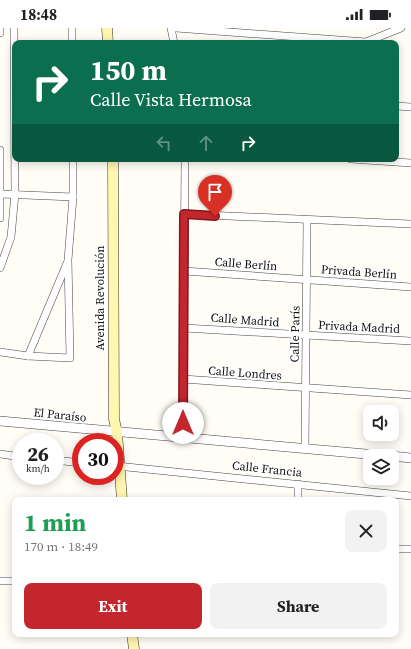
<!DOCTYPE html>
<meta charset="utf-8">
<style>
:root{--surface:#fff;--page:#f2f2f2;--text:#202124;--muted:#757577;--accent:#c4262e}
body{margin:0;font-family:"Source Serif 4",serif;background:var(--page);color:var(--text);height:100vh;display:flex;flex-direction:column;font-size:15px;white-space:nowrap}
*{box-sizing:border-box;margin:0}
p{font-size:13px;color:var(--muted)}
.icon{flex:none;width:22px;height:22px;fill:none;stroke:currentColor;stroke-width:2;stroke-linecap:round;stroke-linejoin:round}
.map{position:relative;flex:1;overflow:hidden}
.panel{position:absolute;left:12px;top:469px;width:387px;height:140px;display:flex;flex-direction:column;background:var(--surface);border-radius:8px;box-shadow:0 2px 10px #0003}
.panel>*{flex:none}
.hud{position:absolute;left:12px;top:12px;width:387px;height:122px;border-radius:8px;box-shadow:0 2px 10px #0003;background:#0b6e4f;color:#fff;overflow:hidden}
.buttons{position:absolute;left:363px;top:377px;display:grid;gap:8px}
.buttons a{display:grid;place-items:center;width:36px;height:36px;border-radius:8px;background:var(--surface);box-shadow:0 2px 10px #0003;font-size:20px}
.speed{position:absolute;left:12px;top:405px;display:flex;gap:8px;font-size:20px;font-weight:700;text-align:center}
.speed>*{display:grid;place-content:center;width:52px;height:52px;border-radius:50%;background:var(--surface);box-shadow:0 2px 10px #0003;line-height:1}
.speed small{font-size:10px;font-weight:400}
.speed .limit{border:6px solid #d22;background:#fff;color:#111}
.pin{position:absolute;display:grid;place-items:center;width:34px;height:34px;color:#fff;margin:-41px -17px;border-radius:50% 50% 50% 0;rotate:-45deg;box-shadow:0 0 4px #0007}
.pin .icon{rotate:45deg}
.me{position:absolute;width:44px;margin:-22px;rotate:0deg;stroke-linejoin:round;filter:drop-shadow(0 0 3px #0008)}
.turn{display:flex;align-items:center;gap:14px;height:84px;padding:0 12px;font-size:18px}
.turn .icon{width:52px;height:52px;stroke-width:2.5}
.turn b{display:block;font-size:28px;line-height:34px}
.lanes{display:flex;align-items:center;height:38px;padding:0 12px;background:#0003;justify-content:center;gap:20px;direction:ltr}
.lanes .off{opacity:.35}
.round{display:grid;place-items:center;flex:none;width:42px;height:42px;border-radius:8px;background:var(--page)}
.head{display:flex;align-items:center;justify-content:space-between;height:68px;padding:0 12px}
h1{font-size:24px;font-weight:700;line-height:30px;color:#1e9e55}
.cta{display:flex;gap:8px;margin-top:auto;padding:8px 12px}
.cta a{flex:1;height:46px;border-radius:8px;background:var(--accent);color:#fff;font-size:16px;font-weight:700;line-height:46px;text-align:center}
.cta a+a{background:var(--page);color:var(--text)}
.status{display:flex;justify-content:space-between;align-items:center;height:28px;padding:0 20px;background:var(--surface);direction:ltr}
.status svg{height:11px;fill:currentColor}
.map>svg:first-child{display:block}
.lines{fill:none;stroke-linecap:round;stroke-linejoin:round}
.minor-casing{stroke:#444;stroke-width:8}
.tertiary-casing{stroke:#444;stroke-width:10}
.secondary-casing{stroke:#333;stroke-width:11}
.minor{stroke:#fff;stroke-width:7}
.tertiary{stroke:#fff;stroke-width:9}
.secondary{stroke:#fff6b0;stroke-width:10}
.route-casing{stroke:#7f191e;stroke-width:10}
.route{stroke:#c4262e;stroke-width:7}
.labels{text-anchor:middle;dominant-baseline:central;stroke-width:4;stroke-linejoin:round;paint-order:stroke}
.street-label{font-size:12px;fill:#111;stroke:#fff}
</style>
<div class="status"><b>18:48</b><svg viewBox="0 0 49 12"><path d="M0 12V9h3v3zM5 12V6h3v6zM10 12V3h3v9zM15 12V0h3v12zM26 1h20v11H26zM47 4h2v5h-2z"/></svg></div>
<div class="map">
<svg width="411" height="621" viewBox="0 0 411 621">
<rect width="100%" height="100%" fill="#fffdf5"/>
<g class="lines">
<defs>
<g id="minor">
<polyline points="72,0 72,15"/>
<polyline points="171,0 174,15"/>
<polyline points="176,0 366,14 401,0"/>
<polyline points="0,5 0,0"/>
<polyline points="396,78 411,79"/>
<polyline points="0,122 0,190"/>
<polyline points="351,131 411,135"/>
<polyline points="1,166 73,169"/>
<polyline points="184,186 410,196"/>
<polyline points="0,240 11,209 15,166 14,0"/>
<polyline points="184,243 411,259"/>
<polyline points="184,300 411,313"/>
<polyline points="0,324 28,328 70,330 68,232 73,169 73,131"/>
<polyline points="28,328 67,235"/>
<polyline points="183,351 411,367"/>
<polyline points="183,410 185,131"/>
<polyline points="305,420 307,193"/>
<polyline points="0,426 21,429"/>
<polyline points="55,432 81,435"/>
<polyline points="117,438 411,468"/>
<polyline points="298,472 298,456"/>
<polyline points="396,521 411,521"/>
<polyline points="0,553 15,553"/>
</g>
<g id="tertiary">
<polyline points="0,393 388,428"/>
<polyline points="392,428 411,430"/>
</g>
<g id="secondary">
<polyline points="107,0 108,15"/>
<polyline points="113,131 114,391 117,405 122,472"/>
<polyline points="132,606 134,621"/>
</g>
</defs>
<use href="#minor" class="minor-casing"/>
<use href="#tertiary" class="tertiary-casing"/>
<use href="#secondary" class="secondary-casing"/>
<use href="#minor" class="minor"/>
<use href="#tertiary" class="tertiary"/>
<use href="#secondary" class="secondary"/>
</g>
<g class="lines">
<defs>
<polyline id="route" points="183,395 184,186 215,188"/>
</defs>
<use href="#route" class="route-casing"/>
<use href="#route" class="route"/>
</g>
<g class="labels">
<g class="street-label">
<text transform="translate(246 236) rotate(4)">Calle Berlín</text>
<text transform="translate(359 244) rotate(4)">Privada Berlín</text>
<text transform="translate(100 270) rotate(-90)">Avenida Revolución</text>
<text transform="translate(245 292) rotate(4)">Calle Madrid</text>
<text transform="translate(359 299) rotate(3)">Privada Madrid</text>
<text transform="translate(295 306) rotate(-89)">Calle París</text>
<text transform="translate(245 345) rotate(4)">Calle Londres</text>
<text transform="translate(60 387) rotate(6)">El Paraíso</text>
<text transform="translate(267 441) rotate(6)">Calle Francia</text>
</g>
</g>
</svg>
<div class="buttons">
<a><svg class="icon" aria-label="sound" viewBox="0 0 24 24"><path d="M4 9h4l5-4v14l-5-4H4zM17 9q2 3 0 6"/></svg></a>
<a><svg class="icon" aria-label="layers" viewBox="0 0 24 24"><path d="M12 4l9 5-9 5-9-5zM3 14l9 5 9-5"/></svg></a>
</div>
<div class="speed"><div>26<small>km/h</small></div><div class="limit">30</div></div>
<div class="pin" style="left:215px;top:188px;background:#d93025"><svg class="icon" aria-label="arrive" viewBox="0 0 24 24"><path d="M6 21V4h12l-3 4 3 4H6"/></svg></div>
<svg class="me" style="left:183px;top:395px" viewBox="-20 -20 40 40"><circle r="19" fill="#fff"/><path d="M0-13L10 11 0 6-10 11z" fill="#c4262e"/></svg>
<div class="hud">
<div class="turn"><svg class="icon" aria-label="right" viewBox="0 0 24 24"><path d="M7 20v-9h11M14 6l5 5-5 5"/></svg><div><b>150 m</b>Calle Vista Hermosa</div></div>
<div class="lanes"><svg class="icon off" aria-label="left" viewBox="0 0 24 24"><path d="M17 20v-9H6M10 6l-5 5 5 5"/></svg><svg class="icon off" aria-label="ahead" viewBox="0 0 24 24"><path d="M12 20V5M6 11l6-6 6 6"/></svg><svg class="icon" aria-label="right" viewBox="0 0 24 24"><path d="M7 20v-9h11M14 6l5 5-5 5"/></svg></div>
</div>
<section class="panel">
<div class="head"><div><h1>1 min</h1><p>170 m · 18:49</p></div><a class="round"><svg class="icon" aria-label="close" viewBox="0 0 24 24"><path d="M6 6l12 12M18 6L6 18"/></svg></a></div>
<div class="cta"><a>Exit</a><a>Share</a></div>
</section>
</div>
